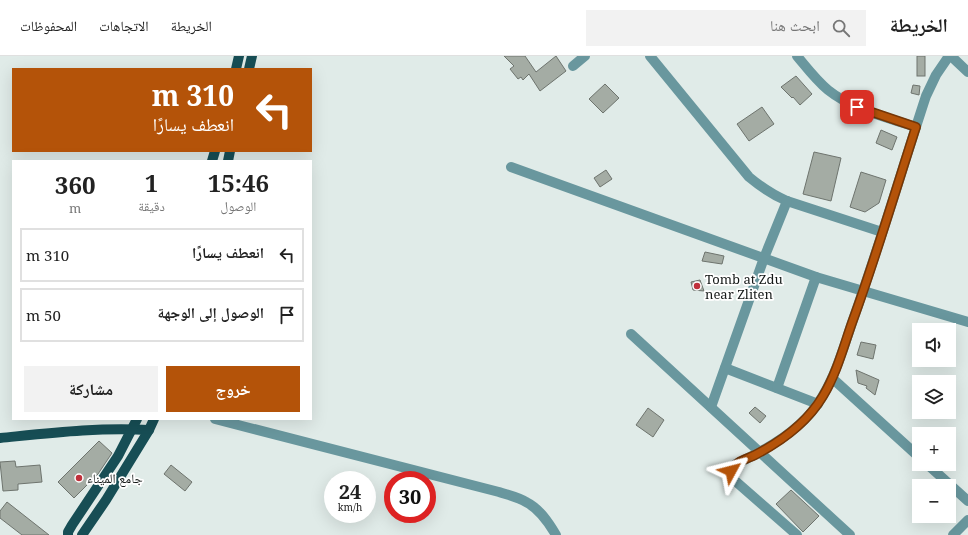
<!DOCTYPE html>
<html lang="ar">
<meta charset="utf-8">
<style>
:root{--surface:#fff;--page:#f2f2f2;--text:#222;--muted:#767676;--line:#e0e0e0;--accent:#b45309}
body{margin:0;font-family:"Noto Serif","Noto Naskh Arabic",serif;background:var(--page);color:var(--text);direction:rtl;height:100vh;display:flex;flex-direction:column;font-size:15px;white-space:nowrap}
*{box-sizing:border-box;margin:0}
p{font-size:13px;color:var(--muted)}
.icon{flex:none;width:22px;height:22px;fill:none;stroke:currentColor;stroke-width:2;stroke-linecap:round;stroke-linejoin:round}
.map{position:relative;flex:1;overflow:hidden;direction:ltr}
.sheet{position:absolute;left:12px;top:104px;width:300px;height:260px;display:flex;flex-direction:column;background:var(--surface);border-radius:0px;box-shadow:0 4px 16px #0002;direction:rtl}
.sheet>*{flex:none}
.banner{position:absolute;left:12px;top:12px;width:300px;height:84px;border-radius:0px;box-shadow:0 4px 16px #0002;direction:rtl;background:#b45309;color:#fff;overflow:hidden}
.controls{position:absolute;left:912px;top:267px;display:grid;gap:8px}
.controls a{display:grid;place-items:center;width:44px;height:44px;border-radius:0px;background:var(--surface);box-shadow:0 4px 16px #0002;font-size:20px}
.speed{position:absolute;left:324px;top:415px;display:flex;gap:8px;font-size:20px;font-weight:700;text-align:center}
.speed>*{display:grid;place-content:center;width:52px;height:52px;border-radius:50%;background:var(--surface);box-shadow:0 4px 16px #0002;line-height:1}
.speed small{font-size:10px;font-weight:400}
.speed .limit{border:6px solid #d22;background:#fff;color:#111}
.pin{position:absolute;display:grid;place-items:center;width:34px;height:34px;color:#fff;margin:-17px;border-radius:8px;box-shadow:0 2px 6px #0006}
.me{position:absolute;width:44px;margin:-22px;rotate:52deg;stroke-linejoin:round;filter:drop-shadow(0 0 3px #0008)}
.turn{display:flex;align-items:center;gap:14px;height:84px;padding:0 12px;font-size:18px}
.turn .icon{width:52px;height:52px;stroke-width:2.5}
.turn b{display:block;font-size:28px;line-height:34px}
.eta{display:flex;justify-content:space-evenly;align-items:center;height:68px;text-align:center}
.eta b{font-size:24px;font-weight:700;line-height:28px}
.primary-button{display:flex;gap:8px;margin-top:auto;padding:8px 12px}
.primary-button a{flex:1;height:46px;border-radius:0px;background:var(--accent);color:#fff;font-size:16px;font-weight:700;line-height:46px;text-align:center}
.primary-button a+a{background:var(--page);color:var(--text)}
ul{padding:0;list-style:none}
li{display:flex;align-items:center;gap:12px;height:54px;margin:0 8px 6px;padding:0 4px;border:2px solid var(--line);border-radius:0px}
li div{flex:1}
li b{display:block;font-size:15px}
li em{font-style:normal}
header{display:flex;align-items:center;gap:24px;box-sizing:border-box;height:56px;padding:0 20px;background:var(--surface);border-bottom:1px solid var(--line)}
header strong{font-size:19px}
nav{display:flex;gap:22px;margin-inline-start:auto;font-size:14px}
.search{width:280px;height:36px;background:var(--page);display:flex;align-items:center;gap:10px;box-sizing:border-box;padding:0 14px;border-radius:0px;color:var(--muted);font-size:15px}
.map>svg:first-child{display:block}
.building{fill:#a4aca4;stroke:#6e746e}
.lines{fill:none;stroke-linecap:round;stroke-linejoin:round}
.minor{stroke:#69979e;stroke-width:10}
.major{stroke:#174e55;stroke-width:10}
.route-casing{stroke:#753606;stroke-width:10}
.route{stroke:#b45309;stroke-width:7}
.poi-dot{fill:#c0303b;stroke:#fff;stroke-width:1.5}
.labels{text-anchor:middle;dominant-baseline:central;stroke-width:3.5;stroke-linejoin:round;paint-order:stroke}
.poi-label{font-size:13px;fill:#141817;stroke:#fff;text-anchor:start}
</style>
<header>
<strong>الخريطة</strong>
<div class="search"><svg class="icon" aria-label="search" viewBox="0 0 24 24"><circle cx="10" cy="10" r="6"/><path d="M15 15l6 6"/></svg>ابحث هنا</div>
<nav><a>الخريطة</a><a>الاتجاهات</a><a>المحفوظات</a></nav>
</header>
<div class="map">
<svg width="968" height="479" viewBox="0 0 968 479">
<rect width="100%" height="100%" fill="#e0ebe8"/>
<g class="building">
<polygon points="504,0 525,0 536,16 556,0 566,15 540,35 529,18 523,24 521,21 518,23 510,13 514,10"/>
<rect x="917" y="0" width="8" height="20"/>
<polygon points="796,20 812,38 800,49 793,41 792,42 781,31"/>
<polygon points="605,28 619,42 603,57 589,43"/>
<polygon points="913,29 920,30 919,39 911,37"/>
<polygon points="762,51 774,68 749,85 737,68"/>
<polygon points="881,74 897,81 892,94 876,87"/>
<polygon points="814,96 841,102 831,145 803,138"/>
<polygon points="606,114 612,123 600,131 594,122"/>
<polygon points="861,116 886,124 879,147 865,156 850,151"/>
<polygon points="705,196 724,200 722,208 702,205"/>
<polygon points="700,224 704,235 693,234 691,226"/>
<polygon points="861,286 876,289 873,303 857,299"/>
<polygon points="856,314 879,324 875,339 866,332 867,330 858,327"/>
<polygon points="755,351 766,360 760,367 749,357"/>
<polygon points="648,352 664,364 653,381 636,369"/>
<polygon points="99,385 112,397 98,418 74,442 58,426"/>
<polygon points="15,405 16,411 40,409 42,426 18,428 18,434 3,435 0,406"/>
<polygon points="171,409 192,426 185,435 164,418"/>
<polygon points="791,434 819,460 803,476 776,448"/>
<polygon points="7,446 49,479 22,479 0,462 0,455"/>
</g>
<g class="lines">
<g class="minor">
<path d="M 650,0 L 749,121 C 761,131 773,139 787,145 L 882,176"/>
<path d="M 797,0 C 807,12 816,24 828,34 C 853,54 886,61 916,71"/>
<polyline points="951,0 968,16"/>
<polyline points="573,10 585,0"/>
<polyline points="511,111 816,221 968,266"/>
<polyline points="631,278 850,479"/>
<polyline points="725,312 818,348"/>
<polyline points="832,322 919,401"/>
<polyline points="777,332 816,221"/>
<polyline points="711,351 764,202 787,145"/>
<path d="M 215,363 L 499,436 C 508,439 518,441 526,446 C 540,453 549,467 556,479"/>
<polyline points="927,408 968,445"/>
<path d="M 797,479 L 733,423 C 730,418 730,414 734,409 C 761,396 788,382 809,359 C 833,332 842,295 854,261 C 880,188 902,113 926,40 L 936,19 L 949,0"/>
<polyline points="953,479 968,464"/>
</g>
<g class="major">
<polyline points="236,13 239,0"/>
<polyline points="249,13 252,0"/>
<polyline points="212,105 215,95"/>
<polyline points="228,105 230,95"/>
<path d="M 0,382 C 50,377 99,371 149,374"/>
<polyline points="68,479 68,476 72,469 118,400 137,363"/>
<polyline points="82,479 106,444 149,374 154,363"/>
</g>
</g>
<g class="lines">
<defs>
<path id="route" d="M 731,415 C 734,406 747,403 755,399 C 782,385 807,367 823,340 C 837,317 844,289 853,264 C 876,201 895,136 916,71 L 857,51"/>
</defs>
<use href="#route" class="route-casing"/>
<use href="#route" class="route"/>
</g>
<g class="poi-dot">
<circle cx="697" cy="230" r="4"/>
<circle cx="79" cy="422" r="4"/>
</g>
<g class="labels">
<g class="poi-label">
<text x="705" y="223">Tomb at Zdu<tspan x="705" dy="15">near Zliten</tspan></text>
<text x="87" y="422">جامع الميناء</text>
</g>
</g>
</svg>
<div class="controls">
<a><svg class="icon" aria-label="sound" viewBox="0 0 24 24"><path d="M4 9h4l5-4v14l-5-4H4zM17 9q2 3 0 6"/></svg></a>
<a><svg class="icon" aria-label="layers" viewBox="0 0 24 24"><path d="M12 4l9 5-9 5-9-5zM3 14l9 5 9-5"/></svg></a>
<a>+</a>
<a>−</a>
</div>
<div class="speed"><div>24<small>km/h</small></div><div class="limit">30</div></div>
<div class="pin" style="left:857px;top:51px;background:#d93025"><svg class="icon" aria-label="arrive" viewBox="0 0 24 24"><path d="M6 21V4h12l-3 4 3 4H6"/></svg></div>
<svg class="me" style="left:731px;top:415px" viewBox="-20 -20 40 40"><path d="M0-17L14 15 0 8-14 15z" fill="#b45309" stroke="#fff" stroke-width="4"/></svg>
<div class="banner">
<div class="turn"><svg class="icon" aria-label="left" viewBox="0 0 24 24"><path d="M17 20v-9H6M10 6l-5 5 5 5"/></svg><div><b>310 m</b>انعطف يسارًا</div></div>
</div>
<section class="sheet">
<div class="eta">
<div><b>15:46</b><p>الوصول</p></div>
<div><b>1</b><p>دقيقة</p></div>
<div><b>360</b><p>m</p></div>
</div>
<ul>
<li><svg class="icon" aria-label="left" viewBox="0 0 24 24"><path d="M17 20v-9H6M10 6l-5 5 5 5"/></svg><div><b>انعطف يسارًا</b></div><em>310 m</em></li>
<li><svg class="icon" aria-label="arrive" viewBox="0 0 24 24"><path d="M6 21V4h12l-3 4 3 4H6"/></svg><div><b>الوصول إلى الوجهة</b></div><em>50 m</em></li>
</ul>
<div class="primary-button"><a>خروج</a><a>مشاركة</a></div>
</section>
</div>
